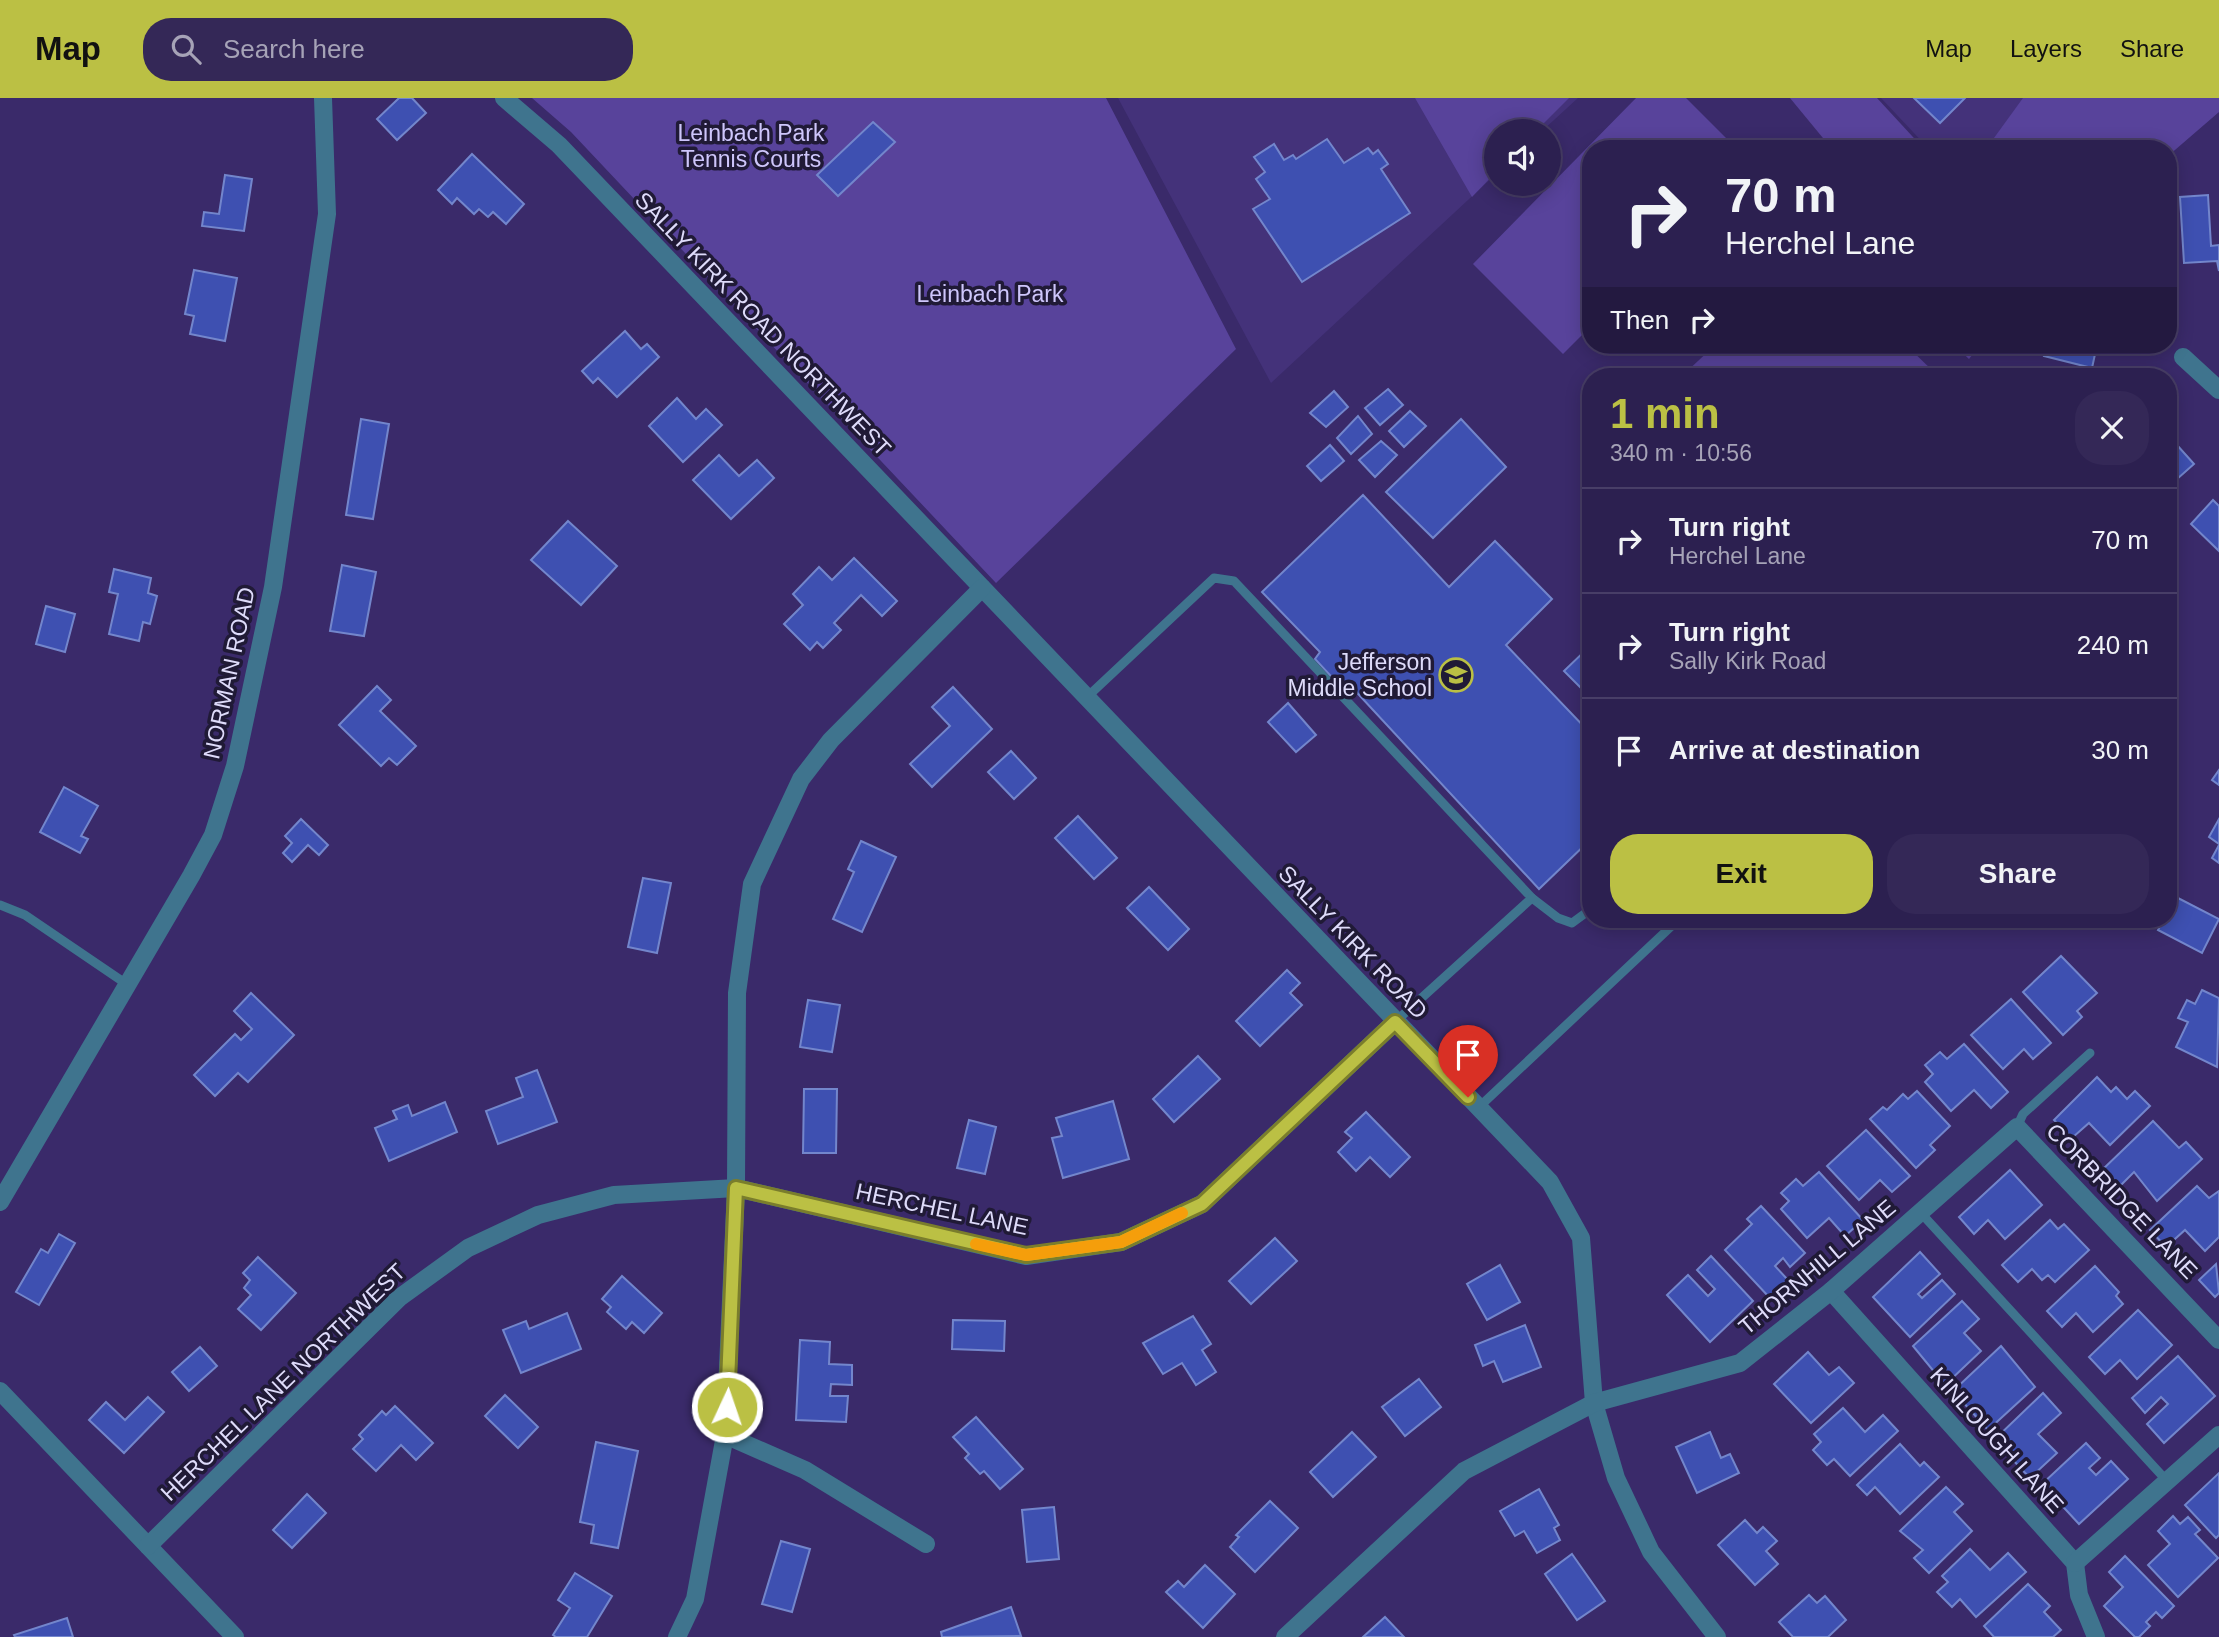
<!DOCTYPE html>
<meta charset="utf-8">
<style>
:root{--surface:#2c2050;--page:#342857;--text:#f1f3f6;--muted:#a6a3b7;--line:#483e67;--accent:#bbc044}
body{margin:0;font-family:Helvetica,sans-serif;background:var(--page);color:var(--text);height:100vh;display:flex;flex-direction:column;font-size:26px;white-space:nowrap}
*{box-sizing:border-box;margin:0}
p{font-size:23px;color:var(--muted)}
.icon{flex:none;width:38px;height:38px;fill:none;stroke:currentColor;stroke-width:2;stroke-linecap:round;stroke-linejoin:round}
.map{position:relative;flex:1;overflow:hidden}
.panel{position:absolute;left:1582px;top:270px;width:595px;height:560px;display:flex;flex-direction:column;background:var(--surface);border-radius:28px;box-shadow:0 4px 18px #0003,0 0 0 2px var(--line)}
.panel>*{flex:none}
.banner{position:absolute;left:1582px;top:42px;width:595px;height:214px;border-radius:28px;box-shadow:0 4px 18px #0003,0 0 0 2px var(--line);background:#2c2050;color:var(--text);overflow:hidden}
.controls{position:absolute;left:1484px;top:21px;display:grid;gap:14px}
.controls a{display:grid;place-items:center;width:77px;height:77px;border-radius:50%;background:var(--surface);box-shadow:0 4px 18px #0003,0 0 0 2px var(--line);font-size:35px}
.pin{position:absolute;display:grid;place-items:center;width:60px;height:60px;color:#fff;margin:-72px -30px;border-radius:50% 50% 50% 0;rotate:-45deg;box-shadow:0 0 7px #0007}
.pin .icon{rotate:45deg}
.me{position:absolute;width:77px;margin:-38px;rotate:3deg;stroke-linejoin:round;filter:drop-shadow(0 0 5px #0008)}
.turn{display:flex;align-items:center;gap:24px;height:147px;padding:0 28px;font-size:32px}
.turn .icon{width:91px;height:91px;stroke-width:2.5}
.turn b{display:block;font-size:49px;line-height:60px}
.then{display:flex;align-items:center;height:66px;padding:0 28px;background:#0003;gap:14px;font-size:26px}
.round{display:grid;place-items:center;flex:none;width:74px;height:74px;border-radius:28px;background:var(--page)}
.headline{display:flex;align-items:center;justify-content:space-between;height:119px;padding:0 28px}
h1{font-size:42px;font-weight:800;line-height:52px;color:var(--accent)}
.action{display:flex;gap:14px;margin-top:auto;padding:14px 28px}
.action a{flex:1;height:80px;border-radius:28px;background:var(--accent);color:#111;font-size:28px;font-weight:800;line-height:80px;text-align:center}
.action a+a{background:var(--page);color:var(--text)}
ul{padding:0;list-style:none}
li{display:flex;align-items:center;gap:21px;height:105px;padding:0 28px;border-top:2px solid var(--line)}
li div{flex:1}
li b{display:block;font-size:26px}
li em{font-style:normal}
header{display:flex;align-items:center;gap:42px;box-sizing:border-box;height:98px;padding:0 35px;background:var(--accent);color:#111}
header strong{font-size:33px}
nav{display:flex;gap:38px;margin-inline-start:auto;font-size:24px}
.search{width:490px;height:63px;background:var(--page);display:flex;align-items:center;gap:18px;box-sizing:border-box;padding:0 24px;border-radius:28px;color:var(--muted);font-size:26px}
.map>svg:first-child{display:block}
.built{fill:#44327a}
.green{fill:#58439b}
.building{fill:#3e50b1;stroke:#7386cc;stroke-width:2}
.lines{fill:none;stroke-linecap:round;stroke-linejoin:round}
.lane{stroke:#3f748e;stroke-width:9}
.street{stroke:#3f748e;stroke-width:18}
.route-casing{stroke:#7a7d2c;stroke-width:18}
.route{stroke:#bbc044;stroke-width:12}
.slow{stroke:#f59e0b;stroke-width:12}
.labels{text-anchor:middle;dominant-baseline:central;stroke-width:7;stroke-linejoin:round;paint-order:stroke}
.park-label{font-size:23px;fill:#cec6fb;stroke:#201a36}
.street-label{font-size:23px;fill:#dedbfa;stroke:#201a36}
.poi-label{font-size:23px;fill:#dedbfa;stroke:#201a36;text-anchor:end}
</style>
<header>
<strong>Map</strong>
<div class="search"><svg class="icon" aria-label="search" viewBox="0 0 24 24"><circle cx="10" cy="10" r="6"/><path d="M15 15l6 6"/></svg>Search here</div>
<nav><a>Map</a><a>Layers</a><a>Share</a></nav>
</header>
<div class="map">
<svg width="2219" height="1539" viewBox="0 0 2219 1539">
<rect width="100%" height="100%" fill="#3a2a6a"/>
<g class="built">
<polygon points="1118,0 1578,0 1542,33 1496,33 1496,76 1271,285"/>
<polygon points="1881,0 2044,0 1991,51 1929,51"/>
</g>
<g class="green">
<polygon points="532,0 1106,0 1236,251 996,485 571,34"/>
<polygon points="1415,0 1569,0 1536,33 1496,33 1496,74 1472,99"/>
<polygon points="1636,0 1686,0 1737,51 1591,51 1591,228 1563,256 1473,166"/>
<polygon points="1790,0 1877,0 1924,51 1832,51"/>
<polygon points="2023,0 2219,0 2219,14 2168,58 2168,51 1986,51"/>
<polygon points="1715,247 1906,247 1936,276 1682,278"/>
<polygon points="1954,247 1980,247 1969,261"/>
</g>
<g class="building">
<polygon points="399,0 412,0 426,15 397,42 377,21"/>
<polygon points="1914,0 1965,0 1940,25"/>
<polygon points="873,24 895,44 838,98 817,77"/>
<polygon points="1327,41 1344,65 1368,50 1373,56 1378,52 1388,66 1381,71 1410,115 1302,184 1253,111 1270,101 1256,81 1265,74 1254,59 1274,46 1284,62 1293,57 1296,61"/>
<polygon points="472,56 524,106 506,126 493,114 488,119 479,111 474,116 457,100 452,106 438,92"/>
<polygon points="225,77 252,81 244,133 202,128 204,114 219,116"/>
<polygon points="2208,97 2211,148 2219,147 2219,173 2217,163 2184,165 2180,99"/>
<polygon points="194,172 237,180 225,243 190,236 194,218 185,216"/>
<polygon points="625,233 641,251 647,246 659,259 617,299 598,280 593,285 582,273"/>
<polygon points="2047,247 2097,247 2092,270 2044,258"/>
<polygon points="1388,291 1403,307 1380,327 1365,310"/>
<polygon points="1334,293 1348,309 1326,329 1310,315"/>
<polygon points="677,300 696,321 706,311 722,327 683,364 649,328"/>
<polygon points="1410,313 1426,328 1404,349 1389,333"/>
<polygon points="1358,318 1372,336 1351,356 1337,340"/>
<polygon points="361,321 389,326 373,421 346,417"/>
<polygon points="1461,321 1506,369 1433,440 1386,394"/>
<polygon points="2168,337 2194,366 2168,389"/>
<polygon points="1381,343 1397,357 1375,379 1359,362"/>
<polygon points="1330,347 1344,363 1321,383 1307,368"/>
<polygon points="719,357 739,378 757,362 774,380 731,421 693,382"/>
<polygon points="1363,397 1449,489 1495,443 1552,501 1506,547 1591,636 1591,741 1539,791 1348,585 1340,588 1315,561 1320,554 1262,494"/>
<polygon points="2213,402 2219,408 2219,453 2191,426"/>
<polygon points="568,423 617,468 581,507 531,462"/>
<polygon points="854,460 897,503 882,518 861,497 834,525 841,532 823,550 817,544 810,552 784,526 803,507 793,496 819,469 832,482"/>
<polygon points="342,467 376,474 364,538 330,533"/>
<polygon points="114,471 151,480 148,495 157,498 150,526 143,524 139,543 109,536 118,496 109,494"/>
<polygon points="46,508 75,516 65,554 36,546"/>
<polygon points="1591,547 1591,600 1564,573"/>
<polygon points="377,588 391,602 380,613 416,648 397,667 389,660 381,668 339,627"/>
<polygon points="953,589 992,631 932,689 910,666 950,628 932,609"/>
<polygon points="1288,605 1316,637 1296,654 1268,624"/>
<polygon points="1011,653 1036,680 1014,701 988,674"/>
<polygon points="2219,672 2219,687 2212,682"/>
<polygon points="64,689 98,708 81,738 88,741 80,755 40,734"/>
<polygon points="1078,718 1117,760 1094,781 1055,740"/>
<polygon points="301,721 328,747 319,757 308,747 292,764 283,755 292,745 285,738"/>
<polygon points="2219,721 2219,746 2209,739"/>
<polygon points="861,743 896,759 862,834 833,821 854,774 848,771"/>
<polygon points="2219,747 2219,765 2212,760"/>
<polygon points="643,780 671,785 657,855 628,849"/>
<polygon points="1149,789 1189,831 1168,852 1127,810"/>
<polygon points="2176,799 2219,821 2202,855 2158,832 2164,821 2168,821 2168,813"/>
<polygon points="2061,858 2097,895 2077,913 2082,919 2063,937 2023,894"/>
<polygon points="1287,872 1300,885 1290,895 1302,907 1260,948 1236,923"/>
<polygon points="2202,892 2219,900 2217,969 2176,949 2188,924 2178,920 2187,902 2195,906"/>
<polygon points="251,895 294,937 248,984 238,975 215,998 194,977 235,936 241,942 252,931 234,913"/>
<polygon points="2011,901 2051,945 2033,961 2024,951 2003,971 1971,937"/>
<polygon points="808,902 840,907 832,954 800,949"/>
<polygon points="1964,946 2008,994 1991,1010 1974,992 1951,1013 1925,984 1933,976 1925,967 1940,954 1947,961"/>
<polygon points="1198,958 1220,981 1174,1024 1153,1001"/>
<polygon points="537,972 557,1024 498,1046 486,1013 523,999 516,980"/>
<polygon points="2097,979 2111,994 2116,989 2127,1001 2135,993 2150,1008 2110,1047 2089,1025 2072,1040 2054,1022"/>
<polygon points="804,991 837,991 836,1055 803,1055"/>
<polygon points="1917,993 1950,1028 1930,1047 1935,1052 1916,1070 1870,1021 1883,1009 1887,1012 1903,996 1908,1001"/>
<polygon points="1113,1003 1129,1061 1063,1080 1052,1040 1062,1038 1056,1020"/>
<polygon points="445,1004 457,1034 389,1063 375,1030 397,1021 393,1013 408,1007 412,1018"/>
<polygon points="1366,1014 1410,1059 1390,1079 1370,1059 1356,1073 1338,1054 1352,1040 1345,1034"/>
<polygon points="969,1022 996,1029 985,1076 957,1070"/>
<polygon points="2153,1023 2179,1050 2186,1044 2202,1061 2157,1103 2134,1074 2118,1090 2101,1073"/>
<polygon points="1866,1032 1910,1078 1892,1094 1880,1082 1859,1102 1827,1068"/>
<polygon points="2010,1072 2042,1107 2005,1141 1988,1122 1974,1136 1959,1119"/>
<polygon points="1819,1074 1863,1122 1845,1138 1829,1120 1807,1140 1781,1111 1789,1103 1781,1095 1796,1081 1803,1088"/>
<polygon points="2197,1088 2209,1100 2219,1093 2219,1139 2205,1153 2185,1132 2166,1149 2150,1132"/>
<polygon points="1761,1108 1805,1155 1790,1169 1783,1160 1775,1168 1788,1182 1769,1199 1725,1152 1752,1126 1747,1121"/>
<polygon points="2050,1122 2058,1131 2064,1126 2089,1152 2055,1184 2048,1177 2042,1182 2032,1171 2018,1184 2002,1167"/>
<polygon points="59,1136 75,1145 39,1207 16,1194 41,1151 48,1155"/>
<polygon points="1275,1140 1297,1163 1251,1206 1229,1183"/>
<polygon points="1920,1154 1940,1176 1918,1196 1922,1200 1942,1182 1955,1196 1910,1239 1873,1199"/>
<polygon points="1711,1158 1753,1203 1710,1244 1667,1197 1688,1177 1708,1198 1715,1191 1697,1172"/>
<polygon points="258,1159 296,1195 261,1232 238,1211 251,1197 244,1190 250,1182 243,1175"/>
<polygon points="2216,1166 2219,1195 2215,1199 2199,1182"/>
<polygon points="1500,1167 1520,1204 1487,1222 1467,1186"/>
<polygon points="2095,1168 2119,1194 2116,1198 2123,1206 2093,1234 2076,1215 2062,1229 2047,1213"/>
<polygon points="622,1178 662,1215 644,1235 632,1224 626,1231 607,1214 611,1209 602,1201"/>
<polygon points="1962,1203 1979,1221 1964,1235 1981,1253 1945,1287 1913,1248"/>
<polygon points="2138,1212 2172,1247 2137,1281 2120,1262 2105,1276 2089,1259"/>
<polygon points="567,1215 581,1251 521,1275 503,1232 526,1223 529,1231"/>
<polygon points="1193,1218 1211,1246 1202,1252 1216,1274 1196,1287 1182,1265 1163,1276 1143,1245"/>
<polygon points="953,1222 1005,1223 1004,1253 952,1251"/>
<polygon points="1525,1227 1541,1269 1503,1284 1494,1263 1483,1268 1475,1247"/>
<polygon points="800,1242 830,1244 829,1266 852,1267 852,1287 831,1286 830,1298 848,1298 846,1324 796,1322"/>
<polygon points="2001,1248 2035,1289 1988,1332 1953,1293"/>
<polygon points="200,1249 217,1268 189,1293 172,1274"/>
<polygon points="1808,1254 1829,1277 1839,1269 1854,1285 1811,1325 1774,1286"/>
<polygon points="2178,1258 2215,1298 2164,1345 2147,1326 2168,1306 2161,1299 2145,1315 2132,1300"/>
<polygon points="1419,1281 1441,1309 1405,1338 1382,1309"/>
<polygon points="2043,1295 2061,1315 2038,1336 2057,1355 2030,1380 1994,1342"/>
<polygon points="505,1297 538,1329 518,1350 485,1318"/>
<polygon points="148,1299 164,1314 124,1355 89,1322 106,1304 125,1322"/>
<polygon points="395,1308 433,1345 416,1362 401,1347 376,1373 353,1351 363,1341 359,1337 382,1313 386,1317"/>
<polygon points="1843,1310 1865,1334 1883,1317 1898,1333 1850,1378 1834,1361 1827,1367 1813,1352 1821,1344 1814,1336"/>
<polygon points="976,1319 1023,1371 1000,1391 984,1373 980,1376 965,1360 969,1356 953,1339"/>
<polygon points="1352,1334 1376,1359 1333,1399 1310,1374"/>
<polygon points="1710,1334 1721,1360 1730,1356 1739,1375 1697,1395 1676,1349"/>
<polygon points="596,1344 638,1353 618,1450 591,1445 594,1427 580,1424"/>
<polygon points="2086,1345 2100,1360 2089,1370 2096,1377 2111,1363 2128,1381 2079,1426 2042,1386"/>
<polygon points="1900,1346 1920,1368 1924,1364 1939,1379 1900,1416 1875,1389 1867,1397 1857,1387"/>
<polygon points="2219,1375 2219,1437 2216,1440 2185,1407"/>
<polygon points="1946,1389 1963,1406 1954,1414 1972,1433 1929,1475 1914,1460 1923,1452 1900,1433"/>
<polygon points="1539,1391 1559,1427 1554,1430 1560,1442 1537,1455 1524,1433 1515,1438 1500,1413"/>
<polygon points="307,1396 326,1415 292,1450 273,1432"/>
<polygon points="1270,1403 1298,1430 1255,1474 1230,1449 1239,1439 1236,1437"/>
<polygon points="1054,1409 1059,1461 1027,1464 1022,1412"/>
<polygon points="2173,1418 2180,1426 2188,1419 2200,1432 2195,1436 2218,1460 2178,1499 2148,1467 2170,1446 2158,1433"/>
<polygon points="1745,1422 1757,1435 1763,1429 1777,1443 1766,1453 1778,1466 1755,1487 1718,1447"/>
<polygon points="781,1443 810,1451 792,1514 762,1506"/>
<polygon points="1970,1451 1990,1472 2008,1455 2026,1474 1976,1519 1960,1501 1952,1509 1937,1494 1948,1484 1942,1478"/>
<polygon points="1572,1456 1605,1503 1577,1522 1545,1476"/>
<polygon points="2125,1458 2174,1508 2162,1520 2156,1514 2146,1524 2150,1528 2139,1539 2135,1539 2104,1508 2123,1489 2109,1474"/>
<polygon points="1205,1467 1235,1496 1203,1530 1166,1494 1178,1483 1184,1489"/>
<polygon points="575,1475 612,1498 587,1539 556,1539 553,1537 570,1510 558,1502"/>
<polygon points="2028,1486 2050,1508 2044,1514 2061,1532 2053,1539 1994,1539 1984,1528"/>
<polygon points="1809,1497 1817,1505 1825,1498 1846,1522 1828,1539 1793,1539 1779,1524"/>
<polygon points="1011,1509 1021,1538 942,1539 941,1534"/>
<polygon points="1385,1519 1404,1539 1363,1539"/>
<polygon points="67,1520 73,1539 15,1539 14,1537"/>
</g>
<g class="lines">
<g class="lane">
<polyline points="1086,600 1214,480 1234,483 1532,800 1395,924"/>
<polyline points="1532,800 1558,820 1572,825 1591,811"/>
<polyline points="0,807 25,817 128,887"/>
<polyline points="1478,1010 1679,821"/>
<polyline points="2017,1029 2023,1016 2090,955"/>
<polyline points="1920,1114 2167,1383"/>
</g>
<g class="street">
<polyline points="504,0 559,47 1550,1084 1581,1140 1594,1305 1616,1380 1651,1454 1717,1539"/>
<polyline points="2183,259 2219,292"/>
<polyline points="0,1104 191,778 213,737 235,668 273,489 327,116 323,0"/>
<polyline points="1831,1193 2075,1465 2079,1497 2096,1539"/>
<polyline points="0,1293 235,1539"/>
<polyline points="725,1337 805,1372 926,1446"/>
<polyline points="148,1448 399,1200 468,1150 538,1117 614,1097 736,1090 1026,1158 1121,1144 1202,1106 1395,924"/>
<polyline points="2075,1465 2219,1337"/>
<polyline points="677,1539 695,1501 725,1337 736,1090 737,895 752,786 801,681 831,642 982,490"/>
<polyline points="1285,1539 1464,1373 1594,1305 1740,1265 1831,1193 2017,1029 2219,1242"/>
</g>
</g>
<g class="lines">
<defs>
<polyline id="route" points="727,1309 736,1090 1026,1157 1121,1144 1202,1106 1395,924 1468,999"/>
</defs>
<use href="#route" class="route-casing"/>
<use href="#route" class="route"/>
<polyline class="slow" points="976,1146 1026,1157 1121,1144 1182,1115"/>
</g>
<defs>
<symbol id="school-ring" viewBox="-11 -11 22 22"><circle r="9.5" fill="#201a36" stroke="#bbc044" stroke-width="1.5"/><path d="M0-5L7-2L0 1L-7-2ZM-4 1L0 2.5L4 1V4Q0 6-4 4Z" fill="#bbc044"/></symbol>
</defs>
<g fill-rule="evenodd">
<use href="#school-ring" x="1437" y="558" width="38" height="38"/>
</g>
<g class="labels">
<g class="park-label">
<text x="751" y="35">Leinbach Park<tspan x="751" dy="26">Tennis Courts</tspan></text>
<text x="990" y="196">Leinbach Park</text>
</g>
<g class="street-label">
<text transform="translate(763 226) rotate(46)">SALLY KIRK ROAD NORTHWEST</text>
<text transform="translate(229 575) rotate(-78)">NORMAN ROAD</text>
<text transform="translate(1353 844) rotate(46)">SALLY KIRK ROAD</text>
<text transform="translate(2122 1103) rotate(46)">CORBRIDGE LANE</text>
<text transform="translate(942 1111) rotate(12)">HERCHEL LANE</text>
<text transform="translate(1817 1169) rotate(-40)">THORNHILL LANE</text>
<text transform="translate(283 1284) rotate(-44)">HERCHEL LANE NORTHWEST</text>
<text transform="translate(1997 1342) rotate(48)">KINLOUGH LANE</text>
</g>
<g class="poi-label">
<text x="1432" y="564">Jefferson<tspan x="1432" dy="26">Middle School</tspan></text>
</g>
</g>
</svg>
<div class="controls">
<a><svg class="icon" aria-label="sound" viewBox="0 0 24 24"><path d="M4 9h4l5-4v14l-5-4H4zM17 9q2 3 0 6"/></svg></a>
</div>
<div class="pin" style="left:1468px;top:999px;background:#d93025"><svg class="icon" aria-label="arrive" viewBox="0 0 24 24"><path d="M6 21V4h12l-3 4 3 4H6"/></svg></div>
<svg class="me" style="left:727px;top:1309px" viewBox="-20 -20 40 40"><circle r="17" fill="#bbc044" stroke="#fff" stroke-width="3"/><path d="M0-11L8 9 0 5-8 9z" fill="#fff"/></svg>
<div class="banner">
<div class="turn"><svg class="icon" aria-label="right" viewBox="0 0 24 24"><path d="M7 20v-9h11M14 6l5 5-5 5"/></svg><div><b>70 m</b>Herchel Lane</div></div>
<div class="then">Then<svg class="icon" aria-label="right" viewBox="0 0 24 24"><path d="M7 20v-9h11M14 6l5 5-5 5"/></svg></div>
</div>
<section class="panel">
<div class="headline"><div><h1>1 min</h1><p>340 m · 10:56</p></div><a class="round"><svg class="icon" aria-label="close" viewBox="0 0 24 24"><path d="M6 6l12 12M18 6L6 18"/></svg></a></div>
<ul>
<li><svg class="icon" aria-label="right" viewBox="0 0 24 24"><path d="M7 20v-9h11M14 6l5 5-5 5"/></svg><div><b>Turn right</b><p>Herchel Lane</p></div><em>70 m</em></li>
<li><svg class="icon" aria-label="right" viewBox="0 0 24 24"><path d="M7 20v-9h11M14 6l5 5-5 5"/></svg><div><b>Turn right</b><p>Sally Kirk Road</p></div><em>240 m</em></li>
<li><svg class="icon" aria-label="arrive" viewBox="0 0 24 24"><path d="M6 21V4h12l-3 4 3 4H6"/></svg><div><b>Arrive at destination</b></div><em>30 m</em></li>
</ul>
<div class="action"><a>Exit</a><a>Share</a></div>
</section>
</div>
